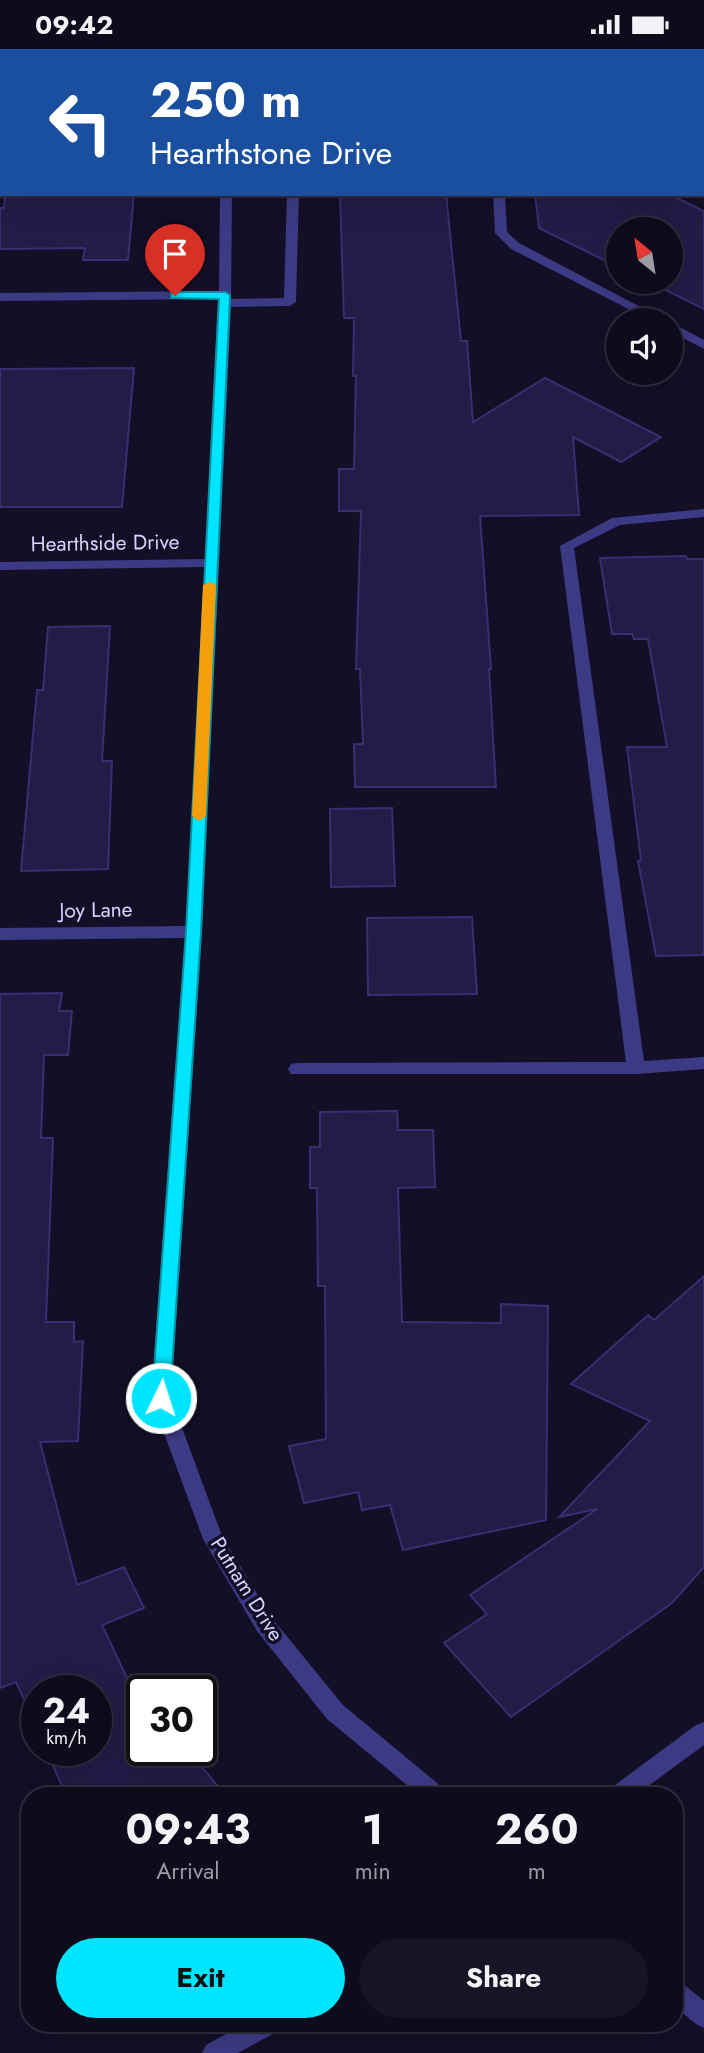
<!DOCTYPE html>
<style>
:root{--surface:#0e0b1c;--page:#171425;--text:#f1f3f6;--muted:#9b9ba3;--line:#2e2b3b;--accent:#00e5ff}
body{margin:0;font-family:Jost,sans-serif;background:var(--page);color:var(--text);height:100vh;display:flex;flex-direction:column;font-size:26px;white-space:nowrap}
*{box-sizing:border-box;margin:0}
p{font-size:23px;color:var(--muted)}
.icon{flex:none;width:38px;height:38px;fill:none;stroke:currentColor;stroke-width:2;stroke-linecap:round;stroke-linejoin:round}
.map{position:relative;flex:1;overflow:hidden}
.side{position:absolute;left:21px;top:1738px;width:662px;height:245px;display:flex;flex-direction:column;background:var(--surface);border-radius:28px;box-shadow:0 7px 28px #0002,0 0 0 2px var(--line)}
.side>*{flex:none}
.guide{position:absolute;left:0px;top:0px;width:705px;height:147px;box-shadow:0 7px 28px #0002,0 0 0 2px var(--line);background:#1a4fa0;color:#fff;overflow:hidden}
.needle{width:46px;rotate:330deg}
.buttons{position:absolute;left:606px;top:168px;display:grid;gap:14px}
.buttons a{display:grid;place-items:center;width:77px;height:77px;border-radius:50%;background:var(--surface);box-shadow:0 7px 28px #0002,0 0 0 2px var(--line);font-size:35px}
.speed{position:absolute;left:21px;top:1626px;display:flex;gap:14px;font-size:35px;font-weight:700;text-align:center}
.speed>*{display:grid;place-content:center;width:91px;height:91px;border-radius:50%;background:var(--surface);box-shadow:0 7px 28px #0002,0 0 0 2px var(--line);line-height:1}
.speed small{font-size:18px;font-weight:400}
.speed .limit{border:4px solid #111;border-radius:10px;background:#fff;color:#111}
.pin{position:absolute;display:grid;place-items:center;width:60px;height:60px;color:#fff;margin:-72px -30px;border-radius:50% 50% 50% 0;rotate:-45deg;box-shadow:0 0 7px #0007}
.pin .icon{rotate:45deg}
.me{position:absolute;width:77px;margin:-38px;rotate:4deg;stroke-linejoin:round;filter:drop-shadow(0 0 5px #0008)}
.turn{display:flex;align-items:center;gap:24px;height:147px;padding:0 35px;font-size:32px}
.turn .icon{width:91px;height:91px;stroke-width:2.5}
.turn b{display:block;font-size:49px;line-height:60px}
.eta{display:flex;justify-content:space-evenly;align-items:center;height:119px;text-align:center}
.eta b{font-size:42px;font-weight:700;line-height:49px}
.button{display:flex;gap:14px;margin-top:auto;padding:14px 35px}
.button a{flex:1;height:80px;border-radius:42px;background:var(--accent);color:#111;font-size:28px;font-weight:700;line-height:80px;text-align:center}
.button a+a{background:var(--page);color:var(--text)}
.status{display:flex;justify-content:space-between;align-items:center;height:49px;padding:0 35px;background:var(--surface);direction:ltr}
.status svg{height:19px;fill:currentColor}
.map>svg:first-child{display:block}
.building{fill:#241b47;stroke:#3b2d73;stroke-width:2}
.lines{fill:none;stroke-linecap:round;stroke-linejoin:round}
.minor{fill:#3d3a85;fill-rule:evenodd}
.route{fill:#00e5ff;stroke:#0095a6;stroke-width:2}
.slow{fill:#f59e0b}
.labels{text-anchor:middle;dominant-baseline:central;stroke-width:7;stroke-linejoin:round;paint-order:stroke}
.street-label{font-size:21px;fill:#d9d4ff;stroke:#130f26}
</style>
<div class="status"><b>09:42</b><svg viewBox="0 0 49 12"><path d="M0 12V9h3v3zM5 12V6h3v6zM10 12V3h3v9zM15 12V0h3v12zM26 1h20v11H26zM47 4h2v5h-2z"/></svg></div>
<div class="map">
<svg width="704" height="2004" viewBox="0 0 704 2004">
<rect width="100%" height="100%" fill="#130f26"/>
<g class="building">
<polygon points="134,145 128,211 83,211 85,199 0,200 0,159 4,159 5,147"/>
<polygon points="340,145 446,145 461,292 467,292 473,373 545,329 661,388 621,413 573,388 579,466 480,467 491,620 489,620 496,738 355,738 354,695 363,695 360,620 356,620 361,462 339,462 339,420 354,420 356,327 353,327 354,269 344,269"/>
<polygon points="535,145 668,145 704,162 704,260 649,233 670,233 670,180 618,180 618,218 539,179"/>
<polygon points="134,319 122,458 0,458 0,320"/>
<polygon points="686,507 687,510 704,510 704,906 656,907 638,812 641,811 627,698 667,698 648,590 634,590 632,585 612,585 600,509"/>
<polygon points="110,577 102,712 112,712 108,820 21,822 37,641 43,641 48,578"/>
<polygon points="392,759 395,837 331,838 330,760"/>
<polygon points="472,868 477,945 368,946 367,869"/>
<polygon points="62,944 59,962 72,962 68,1006 44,1006 41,1089 53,1089 46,1273 74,1273 74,1293 83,1292 78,1392 40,1393 77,1536 124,1518 144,1559 102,1576 142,1661 142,1701 188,1701 225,1746 66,1746 46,1701 96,1701 96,1642 37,1642 37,1679 16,1633 0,1639 0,945"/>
<polygon points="397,1062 398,1081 433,1081 435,1138 398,1139 402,1273 501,1274 501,1255 548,1257 546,1471 403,1501 390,1456 362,1461 358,1443 304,1454 289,1397 326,1390 325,1237 318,1237 317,1139 310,1139 310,1098 320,1098 320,1063"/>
<polygon points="704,1227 704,1518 672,1554 511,1668 444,1594 487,1565 470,1546 597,1460 559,1468 650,1372 571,1335 648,1266 654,1271"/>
</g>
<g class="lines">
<g class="minor">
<rect x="222" y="0" width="12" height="2"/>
<rect x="475" y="0" width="12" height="2"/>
<polygon points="220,145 232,145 231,250 284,249 287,145 299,145 296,253 290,257 231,258 202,883 171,1349 222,1487 271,1568 343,1656 443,1739 446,1746 419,1746 327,1670 257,1582 203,1490 151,1349 185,889 0,891 0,879 186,877 205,518 0,521 0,513 205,510 218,250 0,252 0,244 219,242"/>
<polygon points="493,145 505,145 507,183 519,194 665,271 650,271 511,200 495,184"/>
<polygon points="670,273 704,291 704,300 670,282"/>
<polygon points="704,460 704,468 620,476 574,499 644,1012 704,1008 704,1020 636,1025 291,1025 288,1020 291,1015 297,1014 626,1013 560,497 612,469"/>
<polygon points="704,1673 704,1696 636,1746 608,1746 611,1739 696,1676"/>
<polygon points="674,1931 682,1934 704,1952 704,1979 696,1975 674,1957"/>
<polygon points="246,1974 282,1974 278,1982 238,2004 202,2004 206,1996"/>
</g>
</g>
<polygon class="route" points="175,243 225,243 230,246 201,883 170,1349 168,1354 161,1356 155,1354 152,1349 186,883 219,250 171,249 171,244"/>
<polygon class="slow" points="210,533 216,536 206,767 199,772 192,767 203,536"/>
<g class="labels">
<g class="street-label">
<text transform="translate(105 494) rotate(-1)">Hearthside Drive</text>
<text transform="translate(96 861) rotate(-1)">Joy Lane</text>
<text transform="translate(247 1540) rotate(58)">Putnam Drive</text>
</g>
</g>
</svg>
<div class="buttons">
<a><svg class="needle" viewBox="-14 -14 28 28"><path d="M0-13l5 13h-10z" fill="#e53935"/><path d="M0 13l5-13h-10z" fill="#9b9ba3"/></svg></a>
<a><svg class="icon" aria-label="sound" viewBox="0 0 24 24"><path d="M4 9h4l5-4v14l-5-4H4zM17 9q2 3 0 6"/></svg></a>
</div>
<div class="speed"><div>24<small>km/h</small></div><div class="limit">30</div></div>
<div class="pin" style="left:175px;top:247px;background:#d93025"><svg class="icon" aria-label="arrive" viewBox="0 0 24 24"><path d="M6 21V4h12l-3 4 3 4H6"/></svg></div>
<svg class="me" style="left:161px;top:1349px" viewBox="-20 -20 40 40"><circle r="17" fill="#00e5ff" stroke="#fff" stroke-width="3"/><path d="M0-11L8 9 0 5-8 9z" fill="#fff"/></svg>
<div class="guide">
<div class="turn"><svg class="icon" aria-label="left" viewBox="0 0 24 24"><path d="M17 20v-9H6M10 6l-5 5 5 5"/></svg><div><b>250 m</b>Hearthstone Drive</div></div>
</div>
<section class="side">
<div class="eta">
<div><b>09:43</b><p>Arrival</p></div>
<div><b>1</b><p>min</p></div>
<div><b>260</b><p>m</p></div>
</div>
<div class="button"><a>Exit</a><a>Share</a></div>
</section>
</div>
